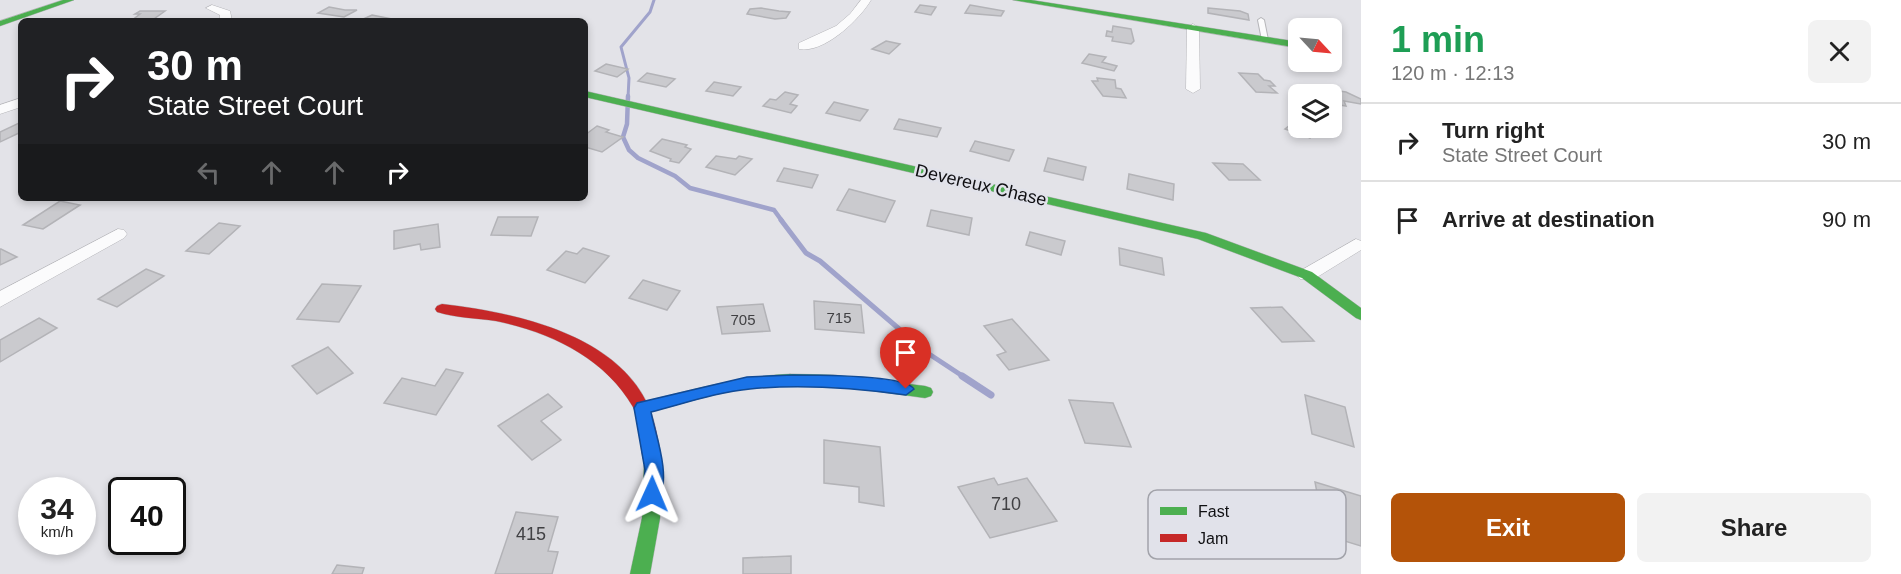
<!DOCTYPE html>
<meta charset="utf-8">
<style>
:root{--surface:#fff;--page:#f2f2f2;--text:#222;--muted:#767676;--line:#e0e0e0;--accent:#b45309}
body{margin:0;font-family:Helvetica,sans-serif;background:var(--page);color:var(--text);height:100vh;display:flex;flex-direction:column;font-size:22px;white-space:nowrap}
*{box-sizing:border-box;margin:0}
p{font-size:20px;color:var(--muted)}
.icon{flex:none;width:33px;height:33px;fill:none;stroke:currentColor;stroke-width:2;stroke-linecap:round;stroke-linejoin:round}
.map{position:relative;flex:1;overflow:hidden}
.panel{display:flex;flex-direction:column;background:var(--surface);width:540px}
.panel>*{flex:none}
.banner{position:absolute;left:18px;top:18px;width:570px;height:183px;border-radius:9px;box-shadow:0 3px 9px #0003;background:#202124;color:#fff;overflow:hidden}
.needle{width:39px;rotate:116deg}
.controls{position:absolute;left:1288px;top:18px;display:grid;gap:12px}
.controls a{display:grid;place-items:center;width:54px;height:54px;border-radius:9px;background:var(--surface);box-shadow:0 3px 9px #0003;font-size:30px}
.speed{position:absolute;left:18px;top:477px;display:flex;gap:12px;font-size:30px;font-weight:700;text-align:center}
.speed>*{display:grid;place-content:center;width:78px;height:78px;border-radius:50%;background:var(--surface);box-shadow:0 3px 9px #0003;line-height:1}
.speed small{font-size:15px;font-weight:400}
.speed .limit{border:3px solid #111;border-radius:9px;background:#fff;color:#111}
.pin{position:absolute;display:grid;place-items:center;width:51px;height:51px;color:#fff;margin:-62px -26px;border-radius:50% 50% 50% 0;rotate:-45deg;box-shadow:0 0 6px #0007}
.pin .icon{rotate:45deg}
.me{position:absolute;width:66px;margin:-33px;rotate:1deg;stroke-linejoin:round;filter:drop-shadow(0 0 4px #0008)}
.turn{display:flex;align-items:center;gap:21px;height:126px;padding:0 30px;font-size:27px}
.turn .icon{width:78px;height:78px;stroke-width:2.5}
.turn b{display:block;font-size:42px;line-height:51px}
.lanes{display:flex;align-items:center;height:57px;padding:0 30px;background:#0003;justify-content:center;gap:30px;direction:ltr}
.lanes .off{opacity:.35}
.round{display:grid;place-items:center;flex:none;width:63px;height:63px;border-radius:9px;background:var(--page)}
.headline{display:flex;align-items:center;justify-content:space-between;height:102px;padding:0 30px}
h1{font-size:36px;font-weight:700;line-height:45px;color:#1e9e55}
.cta{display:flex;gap:12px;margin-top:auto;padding:12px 30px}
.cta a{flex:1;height:69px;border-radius:9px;background:var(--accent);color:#fff;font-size:24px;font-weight:700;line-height:69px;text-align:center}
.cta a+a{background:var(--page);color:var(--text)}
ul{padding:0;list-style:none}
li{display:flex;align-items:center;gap:18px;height:78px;padding:0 30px;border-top:2px solid var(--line)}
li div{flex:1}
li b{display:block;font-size:22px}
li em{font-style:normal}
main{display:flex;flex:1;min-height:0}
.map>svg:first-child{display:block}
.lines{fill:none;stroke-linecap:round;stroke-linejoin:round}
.stream-far3{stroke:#a0a3cb;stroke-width:3}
.stream-far2{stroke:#a0a3cb;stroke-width:4.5}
.stream-far1{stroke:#a0a3cb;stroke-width:5}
.stream{stroke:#a0a3cb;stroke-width:7}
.building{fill:#cacace;stroke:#b3b3b7;stroke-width:1.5}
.lane-casing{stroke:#b5b5b9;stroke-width:2}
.street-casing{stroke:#b5b5b9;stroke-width:1}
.fast-casing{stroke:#b5b5b9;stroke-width:1}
.jam-casing{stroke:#b5b5b9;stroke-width:1}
.lane{fill:#fbfbfc;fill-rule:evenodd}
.street{fill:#fbfbfc;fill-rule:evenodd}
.fast{fill:#4caf50;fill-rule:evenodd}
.jam{fill:#c62828;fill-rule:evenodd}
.route{fill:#1a73e8;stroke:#114b97;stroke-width:1.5}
.labels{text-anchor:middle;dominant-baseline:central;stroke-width:5;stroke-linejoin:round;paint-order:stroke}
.number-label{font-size:15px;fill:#404043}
.street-label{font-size:18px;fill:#101013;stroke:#e1e2ea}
.near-number-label{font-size:18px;fill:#404043}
.key{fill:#e1e2ea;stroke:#a2a3aa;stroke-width:1.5}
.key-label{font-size:16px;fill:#101013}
</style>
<main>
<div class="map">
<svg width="1361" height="574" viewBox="0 0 1361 574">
<rect width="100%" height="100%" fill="#e3e3e8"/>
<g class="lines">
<polyline class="stream-far3" points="628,98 629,78 621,47 650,12 654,0"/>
<polyline class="stream-far2" points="628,96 627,124 623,137 629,150 638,158 675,176 690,188 774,210 782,221"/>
<polyline class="stream-far1" points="781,220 806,253 820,261 926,352 964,377"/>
<polyline class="stream" points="962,376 991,395"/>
</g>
<g class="building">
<polygon points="920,5 936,7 931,15 915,12"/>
<polygon points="970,5 1004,11 1001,16 965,13"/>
<polygon points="329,7 345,10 357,10 344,17 318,13"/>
<polygon points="761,8 779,11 790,12 786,18 775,19 747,14 750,9"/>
<polygon points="1208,8 1240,11 1248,14 1249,20 1208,13"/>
<polygon points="140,11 165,11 151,21 131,21 140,14 135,14"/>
<polygon points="372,15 392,19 359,21"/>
<polygon points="1301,20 1310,21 1335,28 1332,32 1332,28 1297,26"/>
<polygon points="1113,26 1131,29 1134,41 1131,44 1112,41 1113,37 1106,36 1107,31 1112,32"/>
<polygon points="886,41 900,44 889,54 872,49"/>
<polygon points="1089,54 1106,57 1102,62 1117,66 1114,71 1082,63"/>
<polygon points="606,64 628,69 617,77 595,71"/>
<polygon points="647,73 675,79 666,87 638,81"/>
<polygon points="1239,73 1258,74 1264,80 1270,81 1275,86 1269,86 1277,93 1256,92"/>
<polygon points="1097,78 1115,80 1116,88 1121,89 1126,98 1103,96 1092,81 1098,81"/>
<polygon points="714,82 741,87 733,96 706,91"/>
<polygon points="1313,87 1346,92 1361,99 1361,104 1344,101 1346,106 1334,104 1332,94 1315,94"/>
<polygon points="785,92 798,95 790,104 797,106 791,113 763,106 770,99 776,100"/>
<polygon points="834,102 868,110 860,121 826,113"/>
<polygon points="1299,118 1299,128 1323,128 1310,138 1285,129"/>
<polygon points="899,119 941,128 937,137 894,129"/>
<polygon points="19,123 21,132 0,142 0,132"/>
<polygon points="597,126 609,130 606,132 623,137 602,152 585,147 585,135"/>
<polygon points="662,139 687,145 685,147 691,149 679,163 670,161 671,159 650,151"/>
<polygon points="975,141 1014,150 1009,161 970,151"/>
<polygon points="716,156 736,159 739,156 752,159 735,175 706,167"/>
<polygon points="1048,158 1086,167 1083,180 1044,171"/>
<polygon points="1213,163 1243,164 1260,180 1229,180"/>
<polygon points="784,168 818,175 812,188 777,181"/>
<polygon points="1129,174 1174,184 1173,200 1127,189"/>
<polygon points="849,189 895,201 885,222 837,210"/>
<polygon points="60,201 80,205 43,229 23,225"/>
<polygon points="931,210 972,218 969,235 927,226"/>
<polygon points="498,217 538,217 531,236 491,235"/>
<polygon points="219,223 240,226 209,254 186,251"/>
<polygon points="438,224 440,247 421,250 420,244 394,249 394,231"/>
<polygon points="1030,232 1065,241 1061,255 1026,245"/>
<polygon points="583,248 609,256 585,283 547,270 566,251 577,254"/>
<polygon points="1119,248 1162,258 1164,275 1120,265"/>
<polygon points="0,249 1,249 17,257 0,265"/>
<polygon points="146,269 164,276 117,307 98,299"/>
<polygon points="643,280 680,291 667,310 629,298"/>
<polygon points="322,284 361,286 339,322 297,319"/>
<polygon points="814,301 861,305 864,333 815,329"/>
<polygon points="763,304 770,331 722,334 717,307"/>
<polygon points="1282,307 1314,341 1282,342 1251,308"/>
<polygon points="39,318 57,328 0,362 0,340"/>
<polygon points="1012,319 1049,360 1009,370 997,355 1006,352 984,326"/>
<polygon points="328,347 353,373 317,394 292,366"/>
<polygon points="446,369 463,373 436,415 384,403 402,378 435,386"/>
<polygon points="548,394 562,407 541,421 561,440 532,460 498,426"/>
<polygon points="1305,395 1345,407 1354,447 1312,434"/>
<polygon points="1069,400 1113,403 1131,447 1085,443"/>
<polygon points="824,440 880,447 884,506 859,502 859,487 824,483"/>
<polygon points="994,478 998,485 1027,478 1057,521 990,538 958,487"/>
<polygon points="1315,482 1361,496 1361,546 1325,535"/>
<polygon points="516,512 558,517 548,551 558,552 552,574 495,574"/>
<polygon points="791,556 791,574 743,574 743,558"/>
<polygon points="337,565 364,568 362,574 332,574"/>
</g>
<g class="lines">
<defs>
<polygon id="lane" points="1261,18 1264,20 1268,40 1265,42 1262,40 1258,20"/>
<g id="street">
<path d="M 861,0 L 871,0 C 860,19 824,54 799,49 L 799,43 L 836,26 L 850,14 Z"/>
<polygon points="212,5 230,11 232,21 220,21 220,15 206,8"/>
<polygon points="1193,24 1199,28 1200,89 1193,93 1186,89 1187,28"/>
<polygon points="1332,46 1339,48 1339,54 1332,54"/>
<polygon points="21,98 21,107 0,114 0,105"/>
<polygon points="118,229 124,230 127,234 124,238 0,307 0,291"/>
<polygon points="1356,239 1361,241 1361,250 1314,279 1300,279 1297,275 1300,271"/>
</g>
<g id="fast">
<polygon points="63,0 74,0 0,26 0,21"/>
<polygon points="1013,0 1031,0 1299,42 1299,48"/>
<polygon points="585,91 1206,233 1312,272 1361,308 1361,320 1356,318 1302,278 1198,239 585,97"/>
<path d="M 790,374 L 835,375 L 925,386 L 931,388 L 933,392 L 931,396 L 925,398 C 866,390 805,380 745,389 C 710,394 676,406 642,414 L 636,412 L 634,408 L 636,404 L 642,402 C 692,390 739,376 790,374 Z"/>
<polygon points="653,458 659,460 662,465 660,518 650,574 630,574 642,518 644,465 647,460"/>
</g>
<path id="jam" d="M 442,304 C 520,313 638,338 656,430 C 658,441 664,460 659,470 L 653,472 L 647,470 C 637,451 644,426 633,407 C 605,358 550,332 496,321 C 477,318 456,318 437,312 L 435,309 L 437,306 Z"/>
</defs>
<use href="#lane" class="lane-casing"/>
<use href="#street" class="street-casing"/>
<use href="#fast" class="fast-casing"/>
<use href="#jam" class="jam-casing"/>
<use href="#lane" class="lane"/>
<use href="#street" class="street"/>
<use href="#fast" class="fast"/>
<use href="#jam" class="jam"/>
</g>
<path class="route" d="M 793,375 C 812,375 906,375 914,389 L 906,395 C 855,388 801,384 750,389 C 717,392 683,404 651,412 C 656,437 671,475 659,500 L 652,502 L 646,500 L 643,494 L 645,470 L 634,408 L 637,403 L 747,377 Z"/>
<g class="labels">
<g class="number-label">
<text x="839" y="317">715</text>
<text x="743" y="319">705</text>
</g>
<g class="street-label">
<text transform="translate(981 185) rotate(13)">Devereux Chase</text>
</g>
<g class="near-number-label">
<text x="1006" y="504">710</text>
<text x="531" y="534">415</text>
</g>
</g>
<rect x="1148" y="490" width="198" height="69" rx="9" class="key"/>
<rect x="1160" y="507" width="27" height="8" fill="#4caf50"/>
<rect x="1160" y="534" width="27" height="8" fill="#c62828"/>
<g class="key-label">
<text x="1198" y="517">Fast</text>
<text x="1198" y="544">Jam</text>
</g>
</svg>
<div class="controls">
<a><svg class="needle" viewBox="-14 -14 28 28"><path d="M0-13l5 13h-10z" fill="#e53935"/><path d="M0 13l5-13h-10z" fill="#767676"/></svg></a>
<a><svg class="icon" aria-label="layers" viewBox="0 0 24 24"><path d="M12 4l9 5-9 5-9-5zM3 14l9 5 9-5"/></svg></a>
</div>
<div class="speed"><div>34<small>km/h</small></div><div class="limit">40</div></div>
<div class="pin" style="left:906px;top:389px;background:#d93025"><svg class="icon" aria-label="arrive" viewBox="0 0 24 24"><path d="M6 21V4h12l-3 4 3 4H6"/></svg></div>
<svg class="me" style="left:652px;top:494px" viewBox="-20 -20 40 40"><path d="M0-17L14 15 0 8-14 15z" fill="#1a73e8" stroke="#fff" stroke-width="4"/></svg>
<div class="banner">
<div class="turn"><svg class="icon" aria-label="right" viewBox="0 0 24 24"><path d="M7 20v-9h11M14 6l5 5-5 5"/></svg><div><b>30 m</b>State Street Court</div></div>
<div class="lanes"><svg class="icon off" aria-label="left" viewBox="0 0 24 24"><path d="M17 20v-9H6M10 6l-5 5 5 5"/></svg><svg class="icon off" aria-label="ahead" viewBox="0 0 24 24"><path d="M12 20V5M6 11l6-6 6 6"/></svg><svg class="icon off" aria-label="ahead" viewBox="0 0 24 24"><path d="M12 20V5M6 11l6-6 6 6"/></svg><svg class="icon" aria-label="right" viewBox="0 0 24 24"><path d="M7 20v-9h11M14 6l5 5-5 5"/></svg></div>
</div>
</div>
<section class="panel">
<div class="headline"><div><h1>1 min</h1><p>120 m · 12:13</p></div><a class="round"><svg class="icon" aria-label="close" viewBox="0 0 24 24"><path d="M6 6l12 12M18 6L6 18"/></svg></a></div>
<ul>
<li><svg class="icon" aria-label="right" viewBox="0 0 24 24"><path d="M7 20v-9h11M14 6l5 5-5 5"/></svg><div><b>Turn right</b><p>State Street Court</p></div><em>30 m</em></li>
<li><svg class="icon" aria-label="arrive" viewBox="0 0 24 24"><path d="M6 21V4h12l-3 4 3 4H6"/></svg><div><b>Arrive at destination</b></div><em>90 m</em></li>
</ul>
<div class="cta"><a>Exit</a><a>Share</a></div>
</section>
</main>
